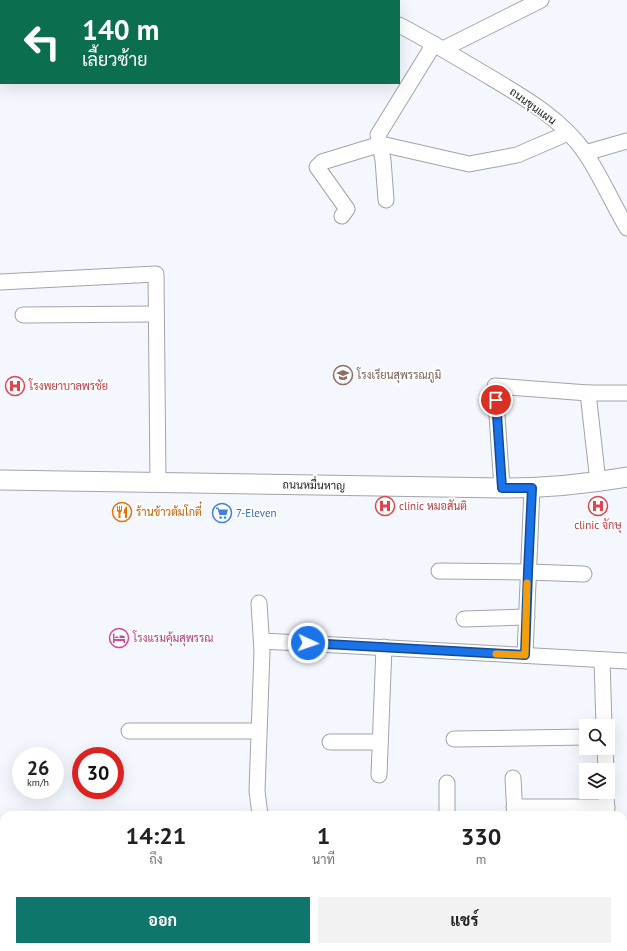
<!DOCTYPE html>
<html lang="th">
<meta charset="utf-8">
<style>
:root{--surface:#fff;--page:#f2f2f2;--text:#202124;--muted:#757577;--accent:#0f766e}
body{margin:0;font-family:"PT Sans",Sarabun,sans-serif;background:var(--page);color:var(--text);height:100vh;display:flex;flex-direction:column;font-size:15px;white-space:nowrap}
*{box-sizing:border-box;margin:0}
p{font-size:13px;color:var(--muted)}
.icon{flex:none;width:22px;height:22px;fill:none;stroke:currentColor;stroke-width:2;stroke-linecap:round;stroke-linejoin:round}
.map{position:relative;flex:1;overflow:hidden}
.details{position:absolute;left:0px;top:811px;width:627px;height:140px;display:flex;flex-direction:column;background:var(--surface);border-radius:12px 12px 0 0;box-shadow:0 4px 16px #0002}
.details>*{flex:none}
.hud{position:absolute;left:0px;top:0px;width:400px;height:84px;box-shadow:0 4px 16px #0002;background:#0b6e4f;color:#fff;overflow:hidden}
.controls{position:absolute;left:579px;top:719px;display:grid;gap:8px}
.controls a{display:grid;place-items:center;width:36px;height:36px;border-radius:0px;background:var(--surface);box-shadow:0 4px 16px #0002;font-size:20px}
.speed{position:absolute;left:12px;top:747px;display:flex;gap:8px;font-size:20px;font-weight:700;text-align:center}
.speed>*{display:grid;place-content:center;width:52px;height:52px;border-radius:50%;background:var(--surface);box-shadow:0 4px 16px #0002;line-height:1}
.speed small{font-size:10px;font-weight:400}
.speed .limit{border:6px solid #d22;background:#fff;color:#111}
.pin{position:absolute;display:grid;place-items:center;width:34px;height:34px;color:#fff;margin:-17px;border:2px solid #fff;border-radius:50%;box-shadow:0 1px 4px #0007}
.me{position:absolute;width:44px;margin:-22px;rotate:93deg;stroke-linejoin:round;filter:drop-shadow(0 0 3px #0008)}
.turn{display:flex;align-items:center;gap:14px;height:84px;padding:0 16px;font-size:18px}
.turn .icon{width:52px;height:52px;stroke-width:2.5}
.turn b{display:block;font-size:28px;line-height:34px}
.eta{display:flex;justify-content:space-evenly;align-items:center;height:68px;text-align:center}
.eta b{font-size:24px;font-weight:700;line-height:28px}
.button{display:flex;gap:8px;margin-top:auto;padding:8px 16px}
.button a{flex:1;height:46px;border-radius:0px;background:var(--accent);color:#fff;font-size:16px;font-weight:700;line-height:46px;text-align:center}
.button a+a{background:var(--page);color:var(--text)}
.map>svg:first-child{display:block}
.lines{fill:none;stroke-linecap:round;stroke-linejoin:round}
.minor-casing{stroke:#a2a4a9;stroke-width:17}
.major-casing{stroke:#a2a4a9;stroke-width:21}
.minor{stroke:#fff;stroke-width:15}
.major{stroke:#fff;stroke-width:19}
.route-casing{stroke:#114b97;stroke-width:10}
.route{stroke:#1a73e8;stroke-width:7}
.slow{stroke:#f59e0b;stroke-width:7}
.labels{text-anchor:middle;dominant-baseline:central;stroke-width:4;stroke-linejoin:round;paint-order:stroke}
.street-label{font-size:11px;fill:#202123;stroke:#fff}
.education-label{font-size:11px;fill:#785e54;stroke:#fff;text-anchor:start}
.health-label{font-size:11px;fill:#be3a42;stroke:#fff;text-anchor:start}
.food-label{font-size:11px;fill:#c56008;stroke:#fff;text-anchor:start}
.shop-label{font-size:11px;fill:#366cbe;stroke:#fff;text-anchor:start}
.hotel-label{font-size:11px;fill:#b23c85;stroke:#fff;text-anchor:start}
</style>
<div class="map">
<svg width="627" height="951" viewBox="0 0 627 951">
<rect width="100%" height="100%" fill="#f4f7fd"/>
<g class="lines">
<defs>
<g id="minor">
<polyline points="363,0 365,1"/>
<path d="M 399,25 C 428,40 456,57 483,73 C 520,95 562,118 586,154 C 601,177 613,204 627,228"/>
<polyline points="443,49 541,0"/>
<polyline points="585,153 627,141"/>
<polyline points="386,200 383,160 378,135 434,44"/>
<polyline points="342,216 347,209 317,167 322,162 381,144 469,164 517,155 568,133"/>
<polyline points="0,282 156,274 158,483"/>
<polyline points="23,315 156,314"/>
<polyline points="588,393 598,482"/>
<polyline points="502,488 495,386 588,393 627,393"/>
<polyline points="439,571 528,572 584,574"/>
<polyline points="259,603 262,651 257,791 260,815"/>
<polyline points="464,619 527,617"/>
<polyline points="262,641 627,661"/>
<polyline points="525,655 532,488"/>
<polyline points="602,660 604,726"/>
<polyline points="129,731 258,731"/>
<polyline points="454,739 586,737"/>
<polyline points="330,742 380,742"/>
<polyline points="605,748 606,770"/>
<polyline points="379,775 384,647"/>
<polyline points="513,778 515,815"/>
<polyline points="447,783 447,815"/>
<polyline points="606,792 607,815"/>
<polyline points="514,807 607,807"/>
<polyline points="0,836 4,837"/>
<polyline points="623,887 627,888"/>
<polyline points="623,945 627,944"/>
<polyline points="544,947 561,947"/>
<polyline points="213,951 214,947"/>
<polyline points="298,951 298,947"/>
</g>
<path id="major" d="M 0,480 L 502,488 C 544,488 586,484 627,477"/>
</defs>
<use href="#minor" class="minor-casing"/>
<use href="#major" class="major-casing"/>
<use href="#minor" class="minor"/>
<use href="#major" class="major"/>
</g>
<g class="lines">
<defs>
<polyline id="route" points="308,643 525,655 528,572 532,488 502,488 496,400"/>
</defs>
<use href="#route" class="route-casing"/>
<use href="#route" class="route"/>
<polyline class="slow" points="496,654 525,655 527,583"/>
</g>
<defs>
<symbol id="school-ring" viewBox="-11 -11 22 22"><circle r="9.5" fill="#fff" stroke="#8d6e63" stroke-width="1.5"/><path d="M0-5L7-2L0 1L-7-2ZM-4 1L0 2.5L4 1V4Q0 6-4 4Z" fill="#8d6e63"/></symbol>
<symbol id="hospital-ring" viewBox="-11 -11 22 22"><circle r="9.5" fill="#fff" stroke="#e0444e" stroke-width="1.5"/><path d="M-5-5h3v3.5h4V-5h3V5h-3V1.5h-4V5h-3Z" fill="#e0444e"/></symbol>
<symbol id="restaurant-ring" viewBox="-11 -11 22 22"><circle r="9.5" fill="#fff" stroke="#e8710a" stroke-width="1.5"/><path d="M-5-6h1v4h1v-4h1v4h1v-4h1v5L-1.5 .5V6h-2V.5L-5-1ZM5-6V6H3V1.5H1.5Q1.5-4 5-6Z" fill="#e8710a"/></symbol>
<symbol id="supermarket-ring" viewBox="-11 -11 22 22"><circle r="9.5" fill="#fff" stroke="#3f7fe0" stroke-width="1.5"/><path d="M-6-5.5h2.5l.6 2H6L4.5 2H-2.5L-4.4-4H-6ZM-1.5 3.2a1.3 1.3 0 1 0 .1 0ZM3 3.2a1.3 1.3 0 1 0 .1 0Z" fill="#3f7fe0"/></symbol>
<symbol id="hotel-ring" viewBox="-11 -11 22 22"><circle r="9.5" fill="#fff" stroke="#d1479c" stroke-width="1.5"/><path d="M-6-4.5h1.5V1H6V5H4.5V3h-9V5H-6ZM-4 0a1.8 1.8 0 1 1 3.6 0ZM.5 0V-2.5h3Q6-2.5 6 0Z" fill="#d1479c"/></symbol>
</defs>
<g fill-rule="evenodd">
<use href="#school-ring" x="332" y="364" width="22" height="22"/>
<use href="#hospital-ring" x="4" y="375" width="22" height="22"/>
<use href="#hospital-ring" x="374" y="495" width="22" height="22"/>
<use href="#hospital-ring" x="587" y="495" width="22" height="22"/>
<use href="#restaurant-ring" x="111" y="501" width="22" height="22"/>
<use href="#supermarket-ring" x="211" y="502" width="22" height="22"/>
<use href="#hotel-ring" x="108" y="627" width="22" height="22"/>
</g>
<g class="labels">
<g class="street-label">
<text transform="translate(533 106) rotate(36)">ถนนขุนแผน</text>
<text transform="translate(314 485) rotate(1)">ถนนหมื่นหาญ</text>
</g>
<g class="education-label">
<text x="357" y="375">โรงเรียนสุพรรณภูมิ</text>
</g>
<g class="health-label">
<text x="29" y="386">โรงพยาบาลพรชัย</text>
<text x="399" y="506">clinic หมอสันติ</text>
<text x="598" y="525" text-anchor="middle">clinic จักษุ</text>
</g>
<g class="food-label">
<text x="136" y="512">ร้านข้าวต้มโกตี๋</text>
</g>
<g class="shop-label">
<text x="236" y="513">7-Eleven</text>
</g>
<g class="hotel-label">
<text x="133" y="638">โรงแรมคุ้มสุพรรณ</text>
</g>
</g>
</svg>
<div class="controls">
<a><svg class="icon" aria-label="search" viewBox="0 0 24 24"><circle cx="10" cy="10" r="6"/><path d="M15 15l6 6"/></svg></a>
<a><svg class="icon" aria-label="layers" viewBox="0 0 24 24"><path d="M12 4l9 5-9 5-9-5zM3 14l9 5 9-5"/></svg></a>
</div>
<div class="speed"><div>26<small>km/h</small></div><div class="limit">30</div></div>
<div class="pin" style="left:496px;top:400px;background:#d93025"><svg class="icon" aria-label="arrive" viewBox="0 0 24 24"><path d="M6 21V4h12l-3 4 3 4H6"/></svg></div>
<svg class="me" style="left:308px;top:643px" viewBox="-20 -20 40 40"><circle r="17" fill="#1a73e8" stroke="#fff" stroke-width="3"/><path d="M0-11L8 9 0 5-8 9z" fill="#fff"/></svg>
<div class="hud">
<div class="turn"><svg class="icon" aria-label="left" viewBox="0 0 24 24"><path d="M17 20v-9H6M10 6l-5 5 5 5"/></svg><div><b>140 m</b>เลี้ยวซ้าย</div></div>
</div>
<section class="details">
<div class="eta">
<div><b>14:21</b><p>ถึง</p></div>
<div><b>1</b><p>นาที</p></div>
<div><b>330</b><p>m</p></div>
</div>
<div class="button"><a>ออก</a><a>แชร์</a></div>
</section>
</div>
